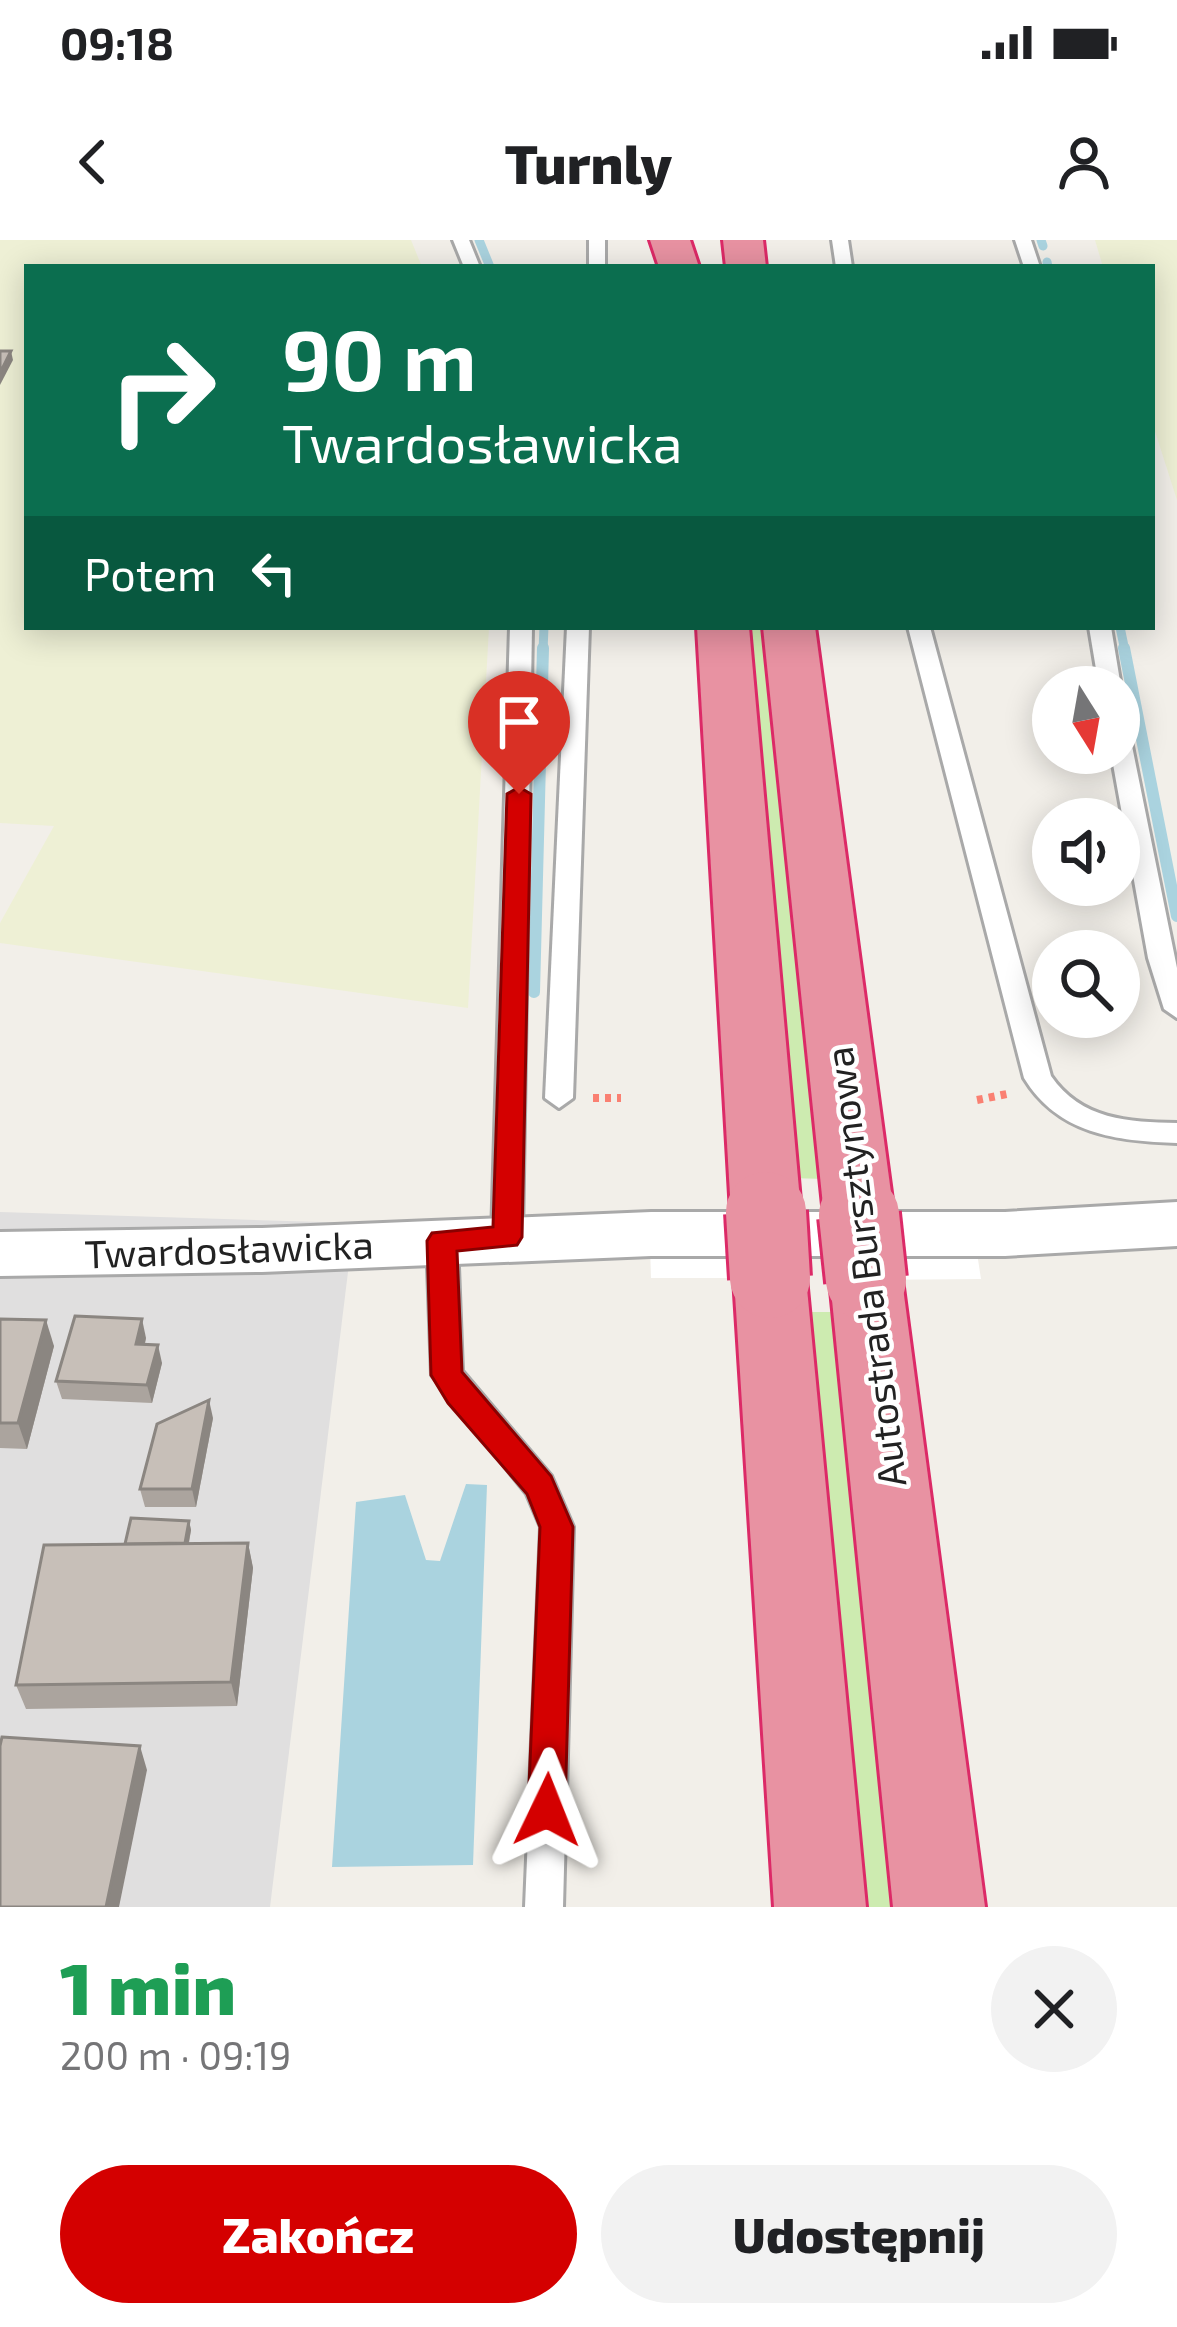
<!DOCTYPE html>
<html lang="pl">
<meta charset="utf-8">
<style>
:root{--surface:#fff;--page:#f2f2f2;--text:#202124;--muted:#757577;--accent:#d40000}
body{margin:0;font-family:"Exo 2",sans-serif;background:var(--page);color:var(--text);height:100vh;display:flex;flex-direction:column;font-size:45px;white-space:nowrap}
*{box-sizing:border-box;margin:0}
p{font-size:39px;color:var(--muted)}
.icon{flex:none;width:66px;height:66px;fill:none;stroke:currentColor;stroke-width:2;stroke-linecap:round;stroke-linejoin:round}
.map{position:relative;height:1667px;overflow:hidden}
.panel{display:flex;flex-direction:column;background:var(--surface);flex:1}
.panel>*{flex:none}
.guide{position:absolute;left:24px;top:24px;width:1131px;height:366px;border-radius:0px;box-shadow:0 6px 30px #0003;background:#0b6e4f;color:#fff;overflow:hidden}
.needle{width:78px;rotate:169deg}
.buttons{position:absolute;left:1032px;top:426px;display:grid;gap:24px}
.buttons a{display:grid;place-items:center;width:108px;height:108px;border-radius:50%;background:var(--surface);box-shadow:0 6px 30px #0003;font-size:60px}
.pin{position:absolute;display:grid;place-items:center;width:102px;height:102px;color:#fff;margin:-123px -51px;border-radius:50% 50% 50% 0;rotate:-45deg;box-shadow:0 0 12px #0007}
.pin .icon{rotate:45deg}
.me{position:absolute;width:132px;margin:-66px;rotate:2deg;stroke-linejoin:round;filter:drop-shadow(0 0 9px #0008)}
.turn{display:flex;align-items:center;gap:42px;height:252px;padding:0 60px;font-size:54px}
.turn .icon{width:156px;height:156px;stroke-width:2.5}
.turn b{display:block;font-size:84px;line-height:102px}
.then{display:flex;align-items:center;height:114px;padding:0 60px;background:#0003;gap:24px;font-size:45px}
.round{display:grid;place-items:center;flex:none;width:126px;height:126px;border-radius:63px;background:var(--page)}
.head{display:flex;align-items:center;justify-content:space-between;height:204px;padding:0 60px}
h1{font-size:72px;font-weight:800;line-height:90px;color:#1e9e55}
.button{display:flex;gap:24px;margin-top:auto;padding:24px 60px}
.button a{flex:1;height:138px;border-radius:72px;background:var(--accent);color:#fff;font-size:48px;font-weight:800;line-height:138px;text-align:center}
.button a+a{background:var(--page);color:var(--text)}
.status{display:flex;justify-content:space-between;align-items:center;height:84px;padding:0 60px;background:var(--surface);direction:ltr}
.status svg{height:33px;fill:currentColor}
header{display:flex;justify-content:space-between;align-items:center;height:156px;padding:0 60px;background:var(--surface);font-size:54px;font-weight:800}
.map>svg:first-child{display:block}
.residential{fill:#e0dfdf}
.farmland{fill:#eef0d5}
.grass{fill:#cdebb0}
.water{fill:#aad3df}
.pier{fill:#fff}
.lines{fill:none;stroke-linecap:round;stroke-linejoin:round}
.stream-far1{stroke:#aad3df;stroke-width:9}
.stream{stroke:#aad3df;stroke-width:12}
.lane-casing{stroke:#a9a9a9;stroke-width:6}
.street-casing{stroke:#a9a9a9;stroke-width:6}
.highway-casing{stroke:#dc2a67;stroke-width:6}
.path{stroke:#fa8072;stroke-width:8;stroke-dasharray:6 6;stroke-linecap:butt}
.lane{fill:#fff;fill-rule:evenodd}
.street{fill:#fff;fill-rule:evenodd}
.highway{fill:#e892a2;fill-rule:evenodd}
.highway-bridge-casing{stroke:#dc2a67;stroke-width:86;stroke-linecap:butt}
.highway-bridge{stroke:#e892a2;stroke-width:80}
.wall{fill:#aba49e}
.shaded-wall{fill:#8b8681}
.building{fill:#c7bfb8;stroke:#8b8681;stroke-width:3}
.route{fill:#d40000;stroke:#8a0000;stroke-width:3}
.labels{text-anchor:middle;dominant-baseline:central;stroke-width:9;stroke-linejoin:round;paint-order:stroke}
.street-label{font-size:39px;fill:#222;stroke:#fff}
</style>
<div class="status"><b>09:18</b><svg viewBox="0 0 49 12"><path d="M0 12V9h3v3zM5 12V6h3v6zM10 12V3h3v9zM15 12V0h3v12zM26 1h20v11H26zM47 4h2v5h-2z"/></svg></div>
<header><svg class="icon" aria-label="back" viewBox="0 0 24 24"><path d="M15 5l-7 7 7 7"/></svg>Turnly<svg class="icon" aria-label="person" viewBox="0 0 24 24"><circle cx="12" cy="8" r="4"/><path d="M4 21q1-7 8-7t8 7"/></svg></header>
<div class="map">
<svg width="1177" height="1667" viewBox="0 0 1177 1667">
<rect width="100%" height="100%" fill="#f2efe9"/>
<polygon class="residential" points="0,972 354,983 270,1667 0,1667"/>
<g class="farmland">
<polygon points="0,0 411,0 422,27 27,27 27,387 489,387 468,768 0,703 0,683 54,586 0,583"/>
<polygon points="1095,0 1177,0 1177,260 1152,182 1152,27 1103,27"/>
</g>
<g class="grass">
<polygon points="741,387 767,387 825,939 790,938"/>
<polygon points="801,1072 838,1072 901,1667 856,1667"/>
</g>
<polygon class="water" points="466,1244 487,1245 473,1625 332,1627 356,1262 405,1255 426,1320 440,1321"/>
<g class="pier">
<polygon points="649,972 794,972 799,1038 651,1038"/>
<polygon points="971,974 981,1039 866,1040 859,975"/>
</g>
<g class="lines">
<g class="stream-far1">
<polyline points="479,0 490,27"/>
<polyline points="1041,0 1043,6"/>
<polyline points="1047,22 1048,27"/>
<polyline points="1120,387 1125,411"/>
<polyline points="543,411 544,387"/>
</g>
<g class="stream">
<polyline points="1124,408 1177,676"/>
<polyline points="534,752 543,408"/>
</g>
<defs>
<g id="lane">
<polygon points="453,0 469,0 480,27 464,27"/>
<rect x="589" y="0" width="16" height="27"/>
<polygon points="832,0 848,0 852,27 836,27"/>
<polygon points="1015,0 1031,0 1040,27 1024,27"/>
<polygon points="510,387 532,387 522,997 517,1005 497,1005 492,997"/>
<polygon points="567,387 589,387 573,858 559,868 545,858"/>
<path d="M 908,387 L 930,387 L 1051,836 C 1081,880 1129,882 1177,883 L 1177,903 C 1116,901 1058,894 1024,838 Z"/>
<polygon points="1089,387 1111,387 1121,447 1119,450 1099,447"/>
<polygon points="1119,489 1130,496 1177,728 1177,778 1164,769 1148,718 1111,513 1119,513"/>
<polygon points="442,990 452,993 457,1001 462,1131 551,1236 573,1287 563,1667 525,1667 541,1287 527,1254 432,1135 427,1001 432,993"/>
</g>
<polygon id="street" points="1177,962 1177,1006 1005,1016 651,1016 262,1032 0,1036 0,992 262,988 651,972 1005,972"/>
<g id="highway">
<polygon points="650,0 690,0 699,27 659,27"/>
<polygon points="723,0 763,0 766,27 726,27"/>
<polygon points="697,387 749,387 801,972 791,991 766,998 741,991 731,972"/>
<polygon points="763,387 815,387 894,975 884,994 859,1002 834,994 824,975"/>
<polygon points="770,1010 796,1018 806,1038 866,1667 774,1667 734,1038 744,1018"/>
<polygon points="866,1012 892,1020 902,1040 985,1667 893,1667 830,1040 840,1020"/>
</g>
</defs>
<use href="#lane" class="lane-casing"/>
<use href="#street" class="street-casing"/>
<use href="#highway" class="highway-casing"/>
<g class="path">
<polyline points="593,858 621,858"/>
<polyline points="977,860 1012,853"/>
</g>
<use href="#lane" class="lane"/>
<use href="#street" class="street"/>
<use href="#highway" class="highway"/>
<defs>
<g id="highway-bridge">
<polyline points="766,972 770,1038"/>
<polyline points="859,975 866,1040"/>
</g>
</defs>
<use href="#highway-bridge" class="highway-bridge-casing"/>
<use href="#highway-bridge" class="highway-bridge"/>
</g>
<g class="wall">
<polygon points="0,1079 54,1106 27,1209 0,1208"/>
<polygon points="146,1098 145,1104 162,1123 152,1163 62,1159 56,1141"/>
<polygon points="213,1178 196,1267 145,1267 140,1249"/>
<polygon points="189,1281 191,1290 189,1303 248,1303 253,1328 237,1466 26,1469 16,1445 125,1304"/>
</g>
<g class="shaded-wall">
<polygon points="11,111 13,120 0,145 0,133"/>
<polygon points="142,1079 146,1098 140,1122 136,1104"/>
<polygon points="46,1080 54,1106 27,1209 18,1183"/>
<polygon points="158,1105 162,1123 152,1163 147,1145"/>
<polygon points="209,1160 213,1178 196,1267 192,1249"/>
<polygon points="189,1281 191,1290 184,1327 182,1318"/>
<polygon points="248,1303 253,1328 237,1466 231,1442"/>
<polygon points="140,1506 147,1530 119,1667 106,1667"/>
</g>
<g class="building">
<polygon points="0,111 11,111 0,133"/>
<polygon points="75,1076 142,1079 136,1104 158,1105 147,1145 56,1141"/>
<polygon points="0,1079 46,1080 18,1183 0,1183"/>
<polygon points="209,1160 192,1249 140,1249 157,1184"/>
<polygon points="131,1278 189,1281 185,1303 125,1304"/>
<polygon points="248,1303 231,1442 16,1445 44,1305"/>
<polygon points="2,1497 140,1506 106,1667 0,1667 0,1506"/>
</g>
<polygon class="route" points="519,547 531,554 522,997 517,1005 457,1011 462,1132 551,1236 573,1287 565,1570 560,1583 547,1588 534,1583 528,1570 540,1287 527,1254 448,1163 431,1135 427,1001 432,993 493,987 507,554"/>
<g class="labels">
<g class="street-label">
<text transform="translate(229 1008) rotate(-2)">Twardosławicka</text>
<text transform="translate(864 1027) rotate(-97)">Autostrada Bursztynowa</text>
</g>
</g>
</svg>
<div class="buttons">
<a><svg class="needle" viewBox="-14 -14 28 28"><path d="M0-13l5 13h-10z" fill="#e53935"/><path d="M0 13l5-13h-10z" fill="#757577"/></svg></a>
<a><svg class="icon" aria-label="sound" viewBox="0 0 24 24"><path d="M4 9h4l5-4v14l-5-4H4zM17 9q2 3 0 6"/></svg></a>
<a><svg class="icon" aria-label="search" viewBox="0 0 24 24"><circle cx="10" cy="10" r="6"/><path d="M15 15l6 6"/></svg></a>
</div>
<div class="pin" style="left:519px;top:554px;background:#d93025"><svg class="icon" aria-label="arrive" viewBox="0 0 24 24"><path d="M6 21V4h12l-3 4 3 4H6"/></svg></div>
<svg class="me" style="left:547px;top:1570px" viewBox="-20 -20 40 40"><path d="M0-17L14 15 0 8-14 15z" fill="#d40000" stroke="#fff" stroke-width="4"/></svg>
<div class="guide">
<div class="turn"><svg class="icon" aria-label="right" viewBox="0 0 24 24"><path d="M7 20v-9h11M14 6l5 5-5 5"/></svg><div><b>90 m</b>Twardosławicka</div></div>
<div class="then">Potem<svg class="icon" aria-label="left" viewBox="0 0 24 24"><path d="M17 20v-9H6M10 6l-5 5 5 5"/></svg></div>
</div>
</div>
<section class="panel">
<div class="head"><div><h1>1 min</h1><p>200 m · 09:19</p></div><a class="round"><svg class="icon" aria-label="close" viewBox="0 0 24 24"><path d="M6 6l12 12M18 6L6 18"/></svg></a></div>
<div class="button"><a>Zakończ</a><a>Udostępnij</a></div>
</section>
